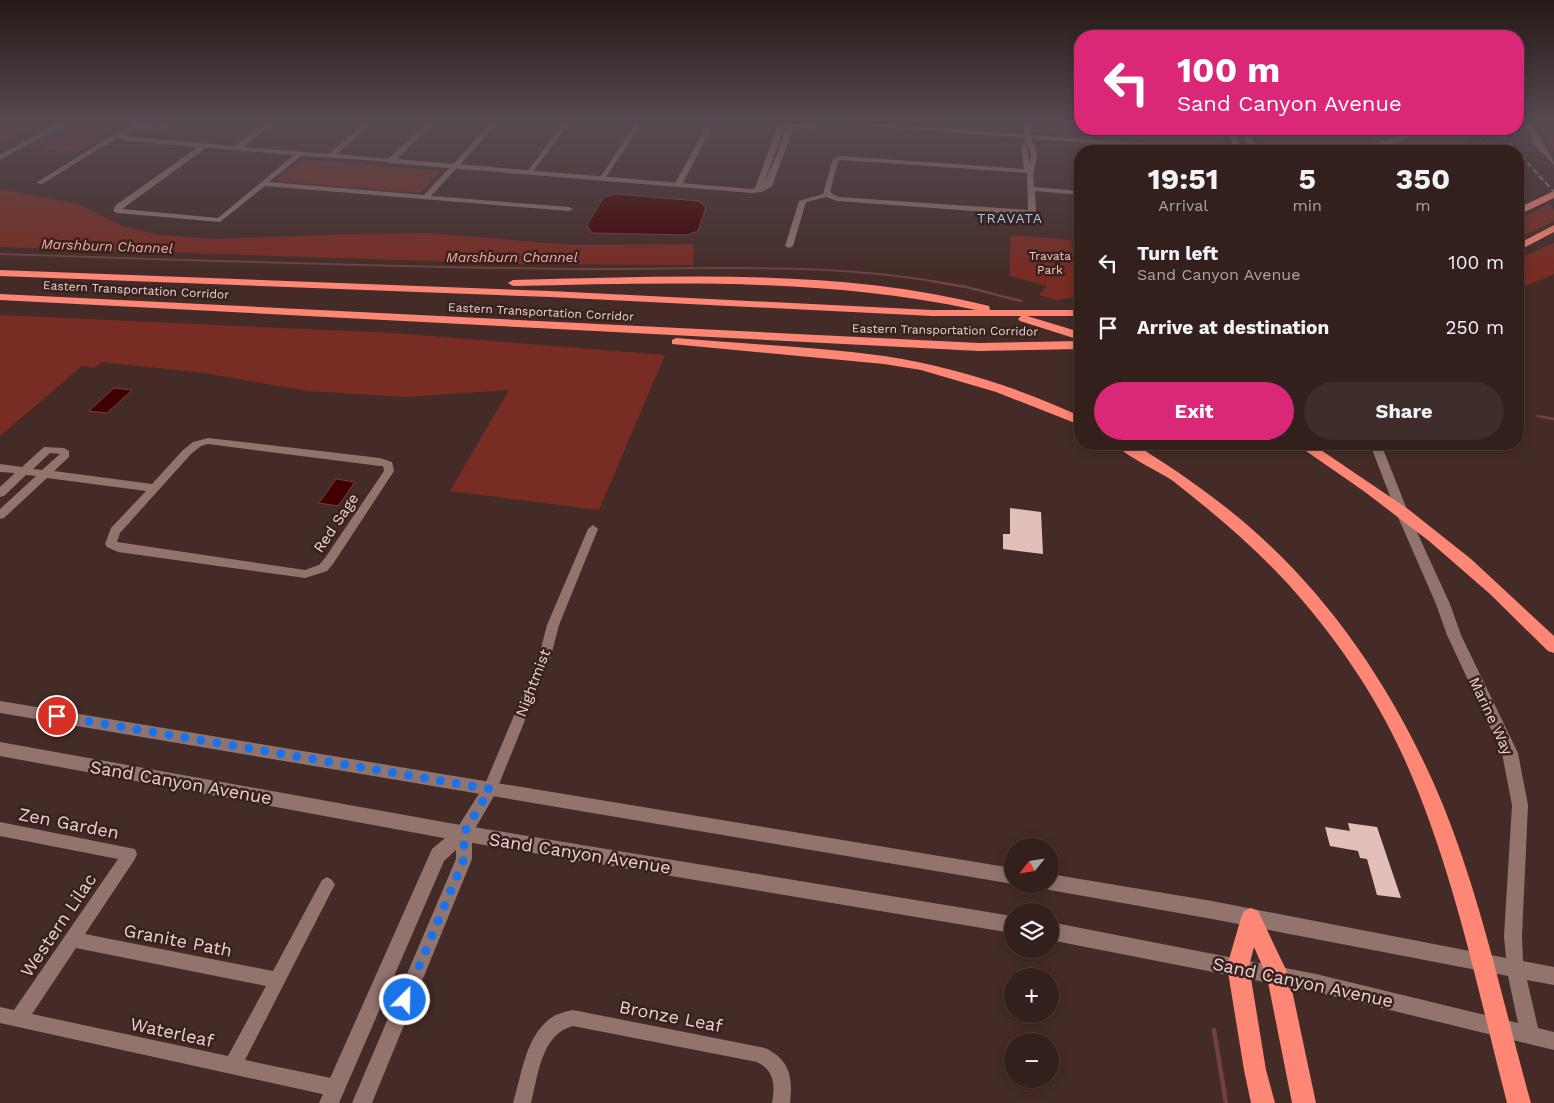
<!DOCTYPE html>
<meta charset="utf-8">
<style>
:root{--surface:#33201d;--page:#3e2d2a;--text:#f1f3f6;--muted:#a9a3a4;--line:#4e3e3b;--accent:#db2777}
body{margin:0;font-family:"Work Sans",sans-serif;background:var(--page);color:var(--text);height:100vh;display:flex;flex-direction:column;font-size:19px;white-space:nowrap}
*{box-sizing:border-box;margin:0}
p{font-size:16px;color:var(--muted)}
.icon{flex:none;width:28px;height:28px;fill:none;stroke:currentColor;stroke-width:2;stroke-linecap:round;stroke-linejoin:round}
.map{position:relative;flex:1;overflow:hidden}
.side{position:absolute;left:1074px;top:145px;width:450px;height:305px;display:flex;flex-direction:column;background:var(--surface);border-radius:20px;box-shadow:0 2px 12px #0003,0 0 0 1px var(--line)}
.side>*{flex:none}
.guide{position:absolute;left:1074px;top:30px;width:450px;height:105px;border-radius:20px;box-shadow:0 2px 12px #0003,0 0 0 1px var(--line);background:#db2777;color:#fff;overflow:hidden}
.needle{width:32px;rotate:240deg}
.controls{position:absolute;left:1004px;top:838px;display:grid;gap:10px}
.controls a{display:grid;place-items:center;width:55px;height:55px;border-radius:50%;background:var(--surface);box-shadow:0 2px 12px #0003,0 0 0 1px var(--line);font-size:25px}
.pin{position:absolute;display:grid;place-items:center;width:42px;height:42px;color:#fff;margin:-21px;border:2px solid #fff;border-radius:50%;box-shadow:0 1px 5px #0007}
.me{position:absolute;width:55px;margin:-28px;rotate:23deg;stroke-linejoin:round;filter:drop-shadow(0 0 4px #0008)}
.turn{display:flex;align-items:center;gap:18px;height:105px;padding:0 20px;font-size:22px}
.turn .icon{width:65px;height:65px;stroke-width:2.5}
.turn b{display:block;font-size:35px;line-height:42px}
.eta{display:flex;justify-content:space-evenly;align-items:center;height:85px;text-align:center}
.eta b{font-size:30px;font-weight:700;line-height:35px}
.action{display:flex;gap:10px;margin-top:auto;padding:10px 20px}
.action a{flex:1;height:58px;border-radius:30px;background:var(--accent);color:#fff;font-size:20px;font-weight:700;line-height:58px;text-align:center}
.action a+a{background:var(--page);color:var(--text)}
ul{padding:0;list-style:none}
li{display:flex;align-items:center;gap:15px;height:65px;padding:0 20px}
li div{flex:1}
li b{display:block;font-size:19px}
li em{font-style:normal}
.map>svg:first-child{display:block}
.green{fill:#792c23}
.water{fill:#410000;stroke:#72403f}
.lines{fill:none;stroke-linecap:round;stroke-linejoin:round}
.stream-far2{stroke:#72403f;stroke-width:2}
.stream-far1{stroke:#72403f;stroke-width:2.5}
.stream{stroke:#72403f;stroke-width:4.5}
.building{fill:#e1c0ba}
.minor{fill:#92746f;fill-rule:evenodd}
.tertiary{fill:#92746f;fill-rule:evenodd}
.secondary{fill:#92746f;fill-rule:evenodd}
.motorway{fill:#fe8675;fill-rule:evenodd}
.rail{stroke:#95807d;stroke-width:2;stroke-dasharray:6 3;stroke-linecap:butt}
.route{stroke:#1a73e8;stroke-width:9;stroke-dasharray:0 16.2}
.labels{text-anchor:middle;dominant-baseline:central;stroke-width:5;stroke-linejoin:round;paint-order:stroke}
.far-park-label{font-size:12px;fill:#fbc8bf;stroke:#3a211d}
.far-street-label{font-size:12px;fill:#e5d4d1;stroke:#3a211d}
.far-neighbourhood-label{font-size:14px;letter-spacing:1px;fill:#99d1f8;stroke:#3a211d}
.far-water-label{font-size:14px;font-style:italic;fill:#f6ab9f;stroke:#3a211d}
.street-label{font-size:15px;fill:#e5d4d1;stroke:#3a211d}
.near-street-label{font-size:18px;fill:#e5d4d1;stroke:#3a211d}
</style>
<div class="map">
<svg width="1554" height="1103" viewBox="0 0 1554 1103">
<rect width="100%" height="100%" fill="#442b27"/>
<g class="green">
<polygon points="0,121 43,121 0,144"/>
<polygon points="87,121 125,121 121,130 107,134 79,152 40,148"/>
<polygon points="1042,121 1080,121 1080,129 1219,129 1227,142 1211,148 1070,138 1053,133"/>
<path d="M 1539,121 L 1554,121 L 1554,152 C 1545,143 1540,134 1539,121 Z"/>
<polygon points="1256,129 1457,129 1475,151 1269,151"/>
<polygon points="301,159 441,171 420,193 275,181"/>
<polygon points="0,189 78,204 123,226 155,234 185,237 214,239 347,234 428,233 572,245 694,244 693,265 529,264 0,247"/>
<polygon points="1549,204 1554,210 1554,221 1518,239 1518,220"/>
<polygon points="1010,235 1071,240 1076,275 1080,279 1080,296 1057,300 1039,295 1047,286 1010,276"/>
<polygon points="1554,243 1554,274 1518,289 1518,259"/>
<polygon points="0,315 393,333 665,355 599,510 450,491 509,390 405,397 308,391 204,373 102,362 94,368 82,366 0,436"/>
</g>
<g class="water">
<polygon points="617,194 698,201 706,207 698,231 687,235 592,233 587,225 604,197"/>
<polygon points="114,388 132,390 107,413 89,411"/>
<polygon points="336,479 355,482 338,506 319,503"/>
</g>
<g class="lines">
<path class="stream-far2" d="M 0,254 C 190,260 381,267 571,269 C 693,270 817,261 938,282"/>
<g class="stream-far1">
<polyline points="931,281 966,287 1021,301"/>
<polyline points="1538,416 1554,419"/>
</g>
<polyline class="stream" points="1214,1030 1226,1103"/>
</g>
<g class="building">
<polygon points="1010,508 1041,512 1043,554 1003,549 1003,534 1010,534"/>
<polygon points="1348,823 1377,827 1401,898 1377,895 1367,859 1360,858 1358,851 1330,846 1325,827 1350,831"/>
</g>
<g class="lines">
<g class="minor">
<path d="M 132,121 L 138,121 L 137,124 L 159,126 L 165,121 L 173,121 L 162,129 L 136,128 L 122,136 L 235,146 L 269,121 L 276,121 L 243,147 L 329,154 L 367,121 L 374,121 L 337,154 L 391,159 L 393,160 L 393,162 L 301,156 L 269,182 L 424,195 L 493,121 L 500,121 L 431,196 L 569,207 L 573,209 L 569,211 L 265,186 L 220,222 L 117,213 L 113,211 L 116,205 L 198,147 L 126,141 L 117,138 L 42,184 L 36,183 L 103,141 L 130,127 ZM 206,148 L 294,155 L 218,218 L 122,209 Z"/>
<polygon points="565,121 571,121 531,174 527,174 527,172"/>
<polygon points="636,123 641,124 604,180 600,180 599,179"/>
<polygon points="706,127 711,128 682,185 676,186 674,185"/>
<path d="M 1415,129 L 1422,129 C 1404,144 1377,148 1354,151 L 1271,150 L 1274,148 C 1323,150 1370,151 1415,129 Z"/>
<path d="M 1029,140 C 1040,147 1037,160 1034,170 C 1033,175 1034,182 1034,187 L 1080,191 L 1080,195 L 1035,191 L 1036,211 L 1027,215 L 837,201 L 826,197 L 806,202 L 793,246 L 789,248 L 785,246 L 799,201 L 823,194 L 833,159 L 840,156 L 1024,169 L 1021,146 ZM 1028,146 L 1031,156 L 1030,164 L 1027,147 ZM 841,160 L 1027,173 L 1028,210 L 838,197 L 830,192 L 838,161 Z"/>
<path d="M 208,438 L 380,458 L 392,462 L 394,471 L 333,564 L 327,571 L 305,578 L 118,552 L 107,547 L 105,544 L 111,528 L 146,491 L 47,478 L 4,518 L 0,519 L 0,509 L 36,476 L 26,475 L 4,496 L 0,497 L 0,487 L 15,473 L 0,472 L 0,464 L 22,467 L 44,447 L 64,448 L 69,451 L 69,457 L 54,471 L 152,484 L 183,450 L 193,442 ZM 208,444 L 380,466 L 383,466 L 384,471 L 325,558 L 319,565 L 305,570 L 117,542 L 120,533 L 191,454 L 201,446 ZM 50,453 L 60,454 L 42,470 L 33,469 Z"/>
<polygon points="593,525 598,529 559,625 551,656 495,794 490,796 485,794 483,789 539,656 547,625 588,529"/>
<path d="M 0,822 L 135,849 L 137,854 L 135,859 L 85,934 L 273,971 L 322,880 L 327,877 L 332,880 L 335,885 L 332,890 L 245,1060 L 336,1079 L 342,1082 L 345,1088 L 342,1094 L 336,1097 L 0,1023 L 0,1007 L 14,1010 L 118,859 L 0,836 ZM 76,948 L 266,986 L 228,1056 L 32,1014 Z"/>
<path d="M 573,1010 L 765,1048 C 790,1060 793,1077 790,1103 L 772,1103 C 775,1085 775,1071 757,1062 L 573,1026 C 541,1034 538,1076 531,1103 L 513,1103 C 521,1077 525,1042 545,1023 C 552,1015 563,1012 573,1010 Z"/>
</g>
<g class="tertiary">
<path d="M 429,121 L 436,121 L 397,159 L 752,189 L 755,188 L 777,128 L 785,124 L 785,121 L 792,121 L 793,129 L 772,186 L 762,192 L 752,193 L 388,163 L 388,159 ZM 785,128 L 778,152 L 763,185 L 784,129 Z"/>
<polygon points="1023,121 1030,121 1032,144 1025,142"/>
<path d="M 1525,121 L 1532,121 C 1536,138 1554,155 1554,165 L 1534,144 Z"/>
<polygon points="490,782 495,784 498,789 472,834 472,859 372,1103 352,1103 456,859 456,850 444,861 339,1103 319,1103 432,849 458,827 485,784"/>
</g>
<g class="secondary">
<polygon points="62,121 71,121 0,160 0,155"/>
<polygon points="740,121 815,125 819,127 815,129"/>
<polygon points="803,121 840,121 1220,149 1224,151 1193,151"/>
<polygon points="1226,129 1232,129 1244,151 1236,151"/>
<polygon points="1240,129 1246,129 1259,151 1251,151"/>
<polygon points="1370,444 1381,444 1410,517 1450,604 1461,635 1518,753 1528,805 1522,936 1523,961 1554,967 1554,985 1527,980 1538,1028 1554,1032 1554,1050 1316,992 1050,940 1050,922 1316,974 1518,1023 1508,976 1212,919 1050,890 1044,888 1042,884 1050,884 1050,874 1212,901 1506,958 1504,936 1512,805 1502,753 1447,635 1436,604 1398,517"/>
<polygon points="0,701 1012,868 1013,884 0,713"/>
<polygon points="0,742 449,823 1012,916 1012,933 449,839 0,756"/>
</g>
<g class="motorway">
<polygon points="1554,191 1554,198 1518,215 1518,208"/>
<polygon points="1554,225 1554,232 1518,251 1518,244"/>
<path d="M 0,270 L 550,291 L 932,310 L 976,310 C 822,277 670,283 513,286 L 508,283 L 513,280 C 671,277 834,267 989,306 L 990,310 L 1080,310 L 1080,316 L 1027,316 L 1080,332 L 1080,340 L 1020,321 L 1018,319 L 1021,316 L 932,316 L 550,297 L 0,276 Z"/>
<polygon points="0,294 979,343 1080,341 1080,349 979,351 0,300"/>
<path d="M 676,338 C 745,344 816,347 884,356 C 951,366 1019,388 1080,416 L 1080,425 L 996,392 L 921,370 L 884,364 L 672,344 L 672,340 Z"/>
<path d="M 1116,444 C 1121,444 1128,442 1133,444 C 1138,445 1145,451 1150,454 C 1171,467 1191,481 1211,496 C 1317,574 1393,684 1443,805 C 1482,901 1503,1004 1531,1103 L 1507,1103 C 1477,987 1453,866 1403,756 C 1375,694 1334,635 1288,584 C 1253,546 1214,513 1173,481 C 1159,471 1124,456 1116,444 Z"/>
<polygon points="1296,444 1312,444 1408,509 1471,559 1554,636 1554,653 1548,651 1490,594 1429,541 1365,492"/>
<polygon points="1251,908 1258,911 1289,976 1316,1103 1292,1103 1267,977 1254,947 1249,966 1266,1070 1275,1103 1251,1103 1244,1070 1227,966 1241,918 1244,911"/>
</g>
<g class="rail">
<polyline points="1497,129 1554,192"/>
<polyline points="1483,143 1494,151"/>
</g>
</g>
<linearGradient id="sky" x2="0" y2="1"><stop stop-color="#251815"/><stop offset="0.44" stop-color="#564a52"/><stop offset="1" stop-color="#564a52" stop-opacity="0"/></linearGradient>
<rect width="1554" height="276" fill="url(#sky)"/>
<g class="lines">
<polyline class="route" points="57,716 490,789 464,833 464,859 405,1000"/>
</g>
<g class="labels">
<g class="far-park-label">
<text x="1050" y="256">Travata<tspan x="1050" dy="14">Park</tspan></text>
</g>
<g class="far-street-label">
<text transform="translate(136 290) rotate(3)">Eastern Transportation Corridor</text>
<text transform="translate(541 312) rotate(3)">Eastern Transportation Corridor</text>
<text transform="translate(945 330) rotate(1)">Eastern Transportation Corridor</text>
</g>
<g class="far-neighbourhood-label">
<text x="1010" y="218">TRAVATA</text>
</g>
<g class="far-water-label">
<text transform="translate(107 246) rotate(2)">Marshburn Channel</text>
<text x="512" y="257">Marshburn Channel</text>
</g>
<g class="street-label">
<text transform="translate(336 523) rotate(-56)">Red Sage</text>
<text transform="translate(533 683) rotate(-69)">Nightmist</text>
<text transform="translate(1491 716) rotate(65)">Marine Way</text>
</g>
<g class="near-street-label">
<text transform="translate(181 782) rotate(10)">Sand Canyon Avenue</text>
<text transform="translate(69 823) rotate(11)">Zen Garden</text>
<text transform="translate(580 853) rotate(9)">Sand Canyon Avenue</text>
<text transform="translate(58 925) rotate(-56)">Western Lilac</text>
<text transform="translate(178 940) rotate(11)">Granite Path</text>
<text transform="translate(1303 982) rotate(12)">Sand Canyon Avenue</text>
<text transform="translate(671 1016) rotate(11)">Bronze Leaf</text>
<text transform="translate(172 1032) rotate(12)">Waterleaf</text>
</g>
</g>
</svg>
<div class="controls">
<a><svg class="needle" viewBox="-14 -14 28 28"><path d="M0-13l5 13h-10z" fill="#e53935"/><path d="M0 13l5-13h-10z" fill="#a9a3a4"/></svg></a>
<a><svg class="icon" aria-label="layers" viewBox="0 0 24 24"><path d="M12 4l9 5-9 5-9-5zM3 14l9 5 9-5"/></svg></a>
<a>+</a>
<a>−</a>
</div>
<div class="pin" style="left:57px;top:716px;background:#d93025"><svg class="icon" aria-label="arrive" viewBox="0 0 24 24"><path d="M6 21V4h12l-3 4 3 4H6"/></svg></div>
<svg class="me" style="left:405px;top:1000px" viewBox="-20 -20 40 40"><circle r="17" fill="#1a73e8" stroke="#fff" stroke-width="3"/><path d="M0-11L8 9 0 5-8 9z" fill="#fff"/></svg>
<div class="guide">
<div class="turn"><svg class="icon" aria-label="left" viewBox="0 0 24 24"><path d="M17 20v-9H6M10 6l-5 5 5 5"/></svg><div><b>100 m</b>Sand Canyon Avenue</div></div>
</div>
<section class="side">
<div class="eta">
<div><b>19:51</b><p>Arrival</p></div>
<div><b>5</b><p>min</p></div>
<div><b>350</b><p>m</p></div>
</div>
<ul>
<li><svg class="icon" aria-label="left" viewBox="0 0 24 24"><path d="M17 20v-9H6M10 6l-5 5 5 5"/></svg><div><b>Turn left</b><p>Sand Canyon Avenue</p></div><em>100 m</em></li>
<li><svg class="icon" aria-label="arrive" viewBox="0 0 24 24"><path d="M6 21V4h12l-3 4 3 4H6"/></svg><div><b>Arrive at destination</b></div><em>250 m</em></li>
</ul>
<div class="action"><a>Exit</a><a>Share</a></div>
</section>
</div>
